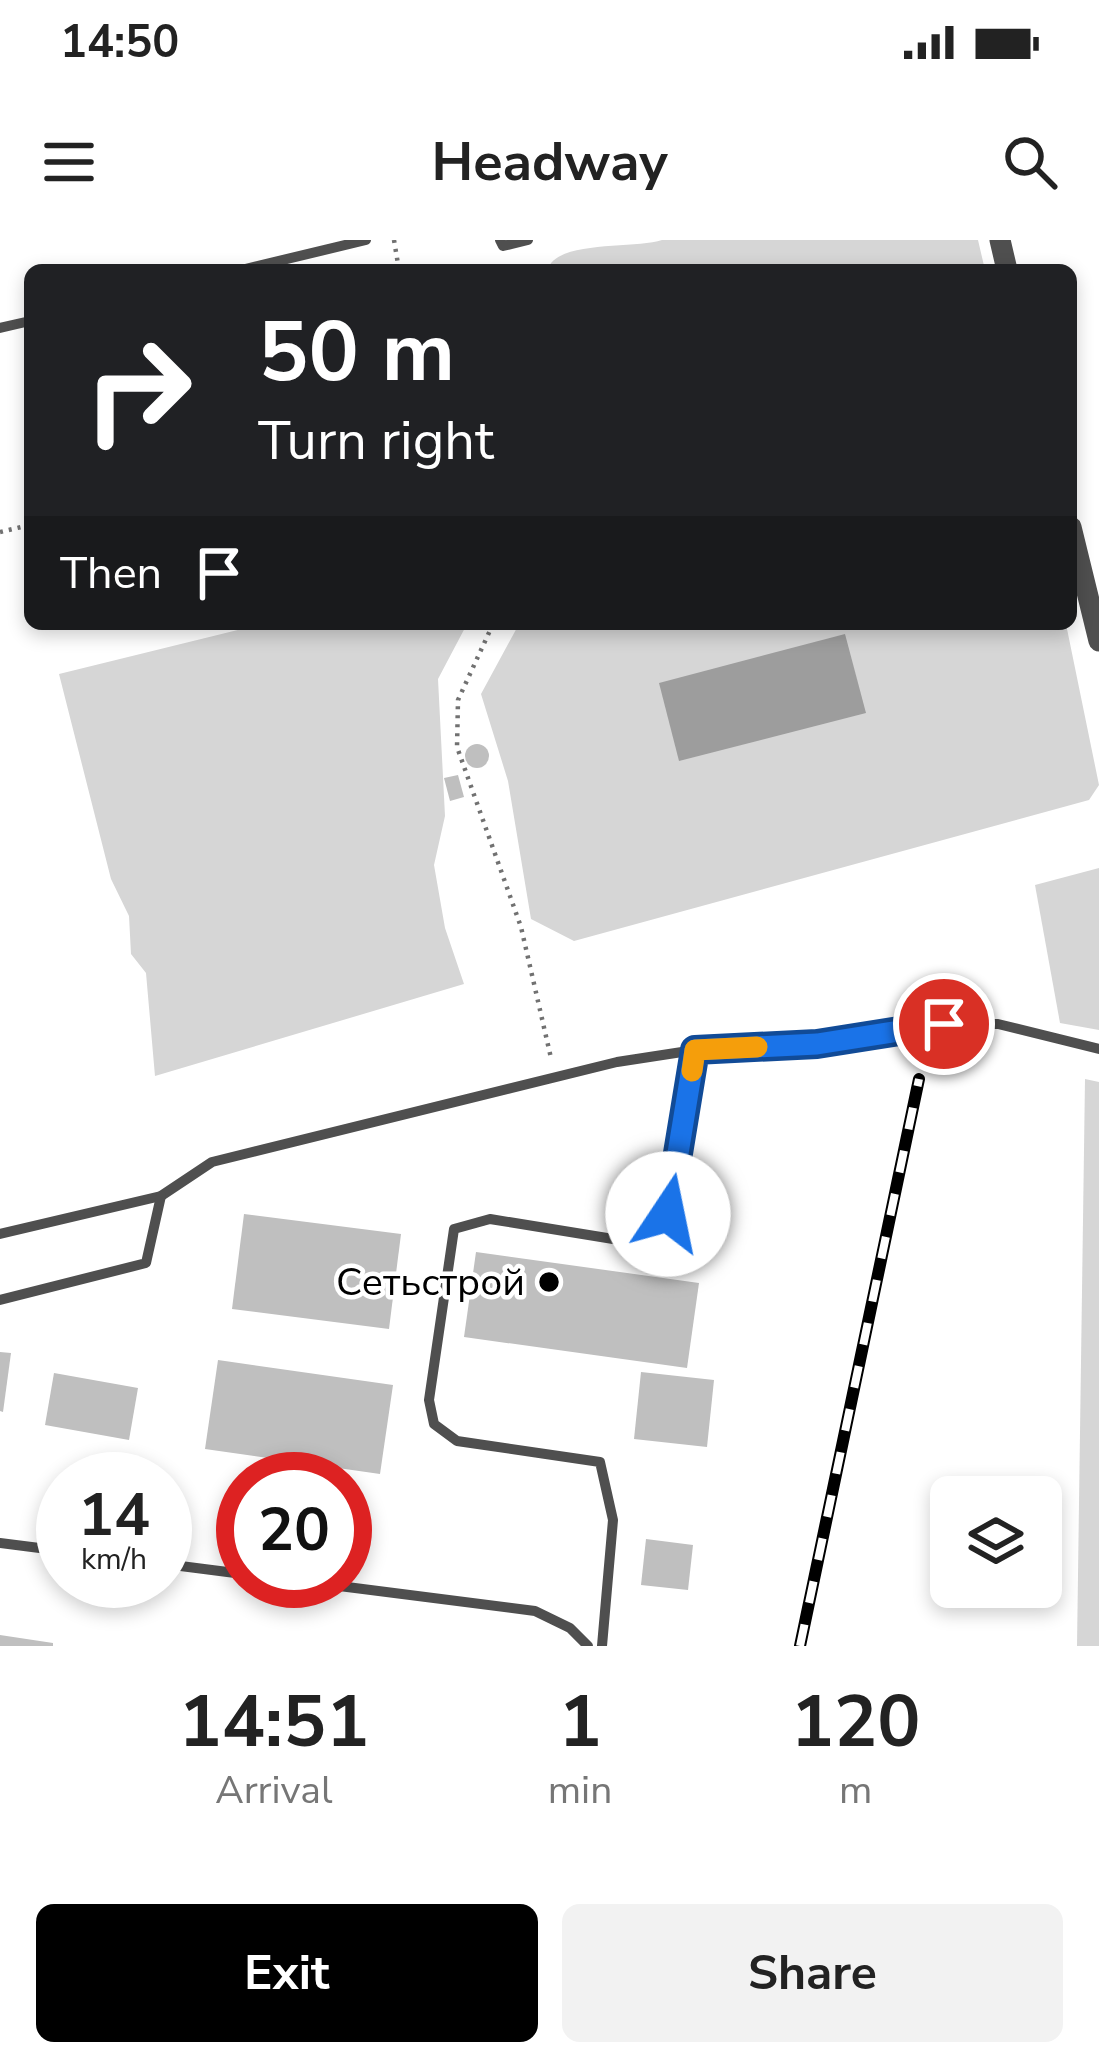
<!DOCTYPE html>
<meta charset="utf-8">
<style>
:root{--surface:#fff;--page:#f2f2f2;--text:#222;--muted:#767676;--accent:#000}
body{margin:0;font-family:"Nunito Sans",sans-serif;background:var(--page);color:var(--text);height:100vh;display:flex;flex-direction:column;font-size:45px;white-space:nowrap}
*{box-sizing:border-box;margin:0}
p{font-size:39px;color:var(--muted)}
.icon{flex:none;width:66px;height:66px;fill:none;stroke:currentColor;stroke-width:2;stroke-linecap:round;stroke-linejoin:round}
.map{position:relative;height:1406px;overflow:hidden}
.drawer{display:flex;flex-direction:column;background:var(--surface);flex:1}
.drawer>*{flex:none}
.top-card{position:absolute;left:24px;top:24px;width:1053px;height:366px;border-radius:18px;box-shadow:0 6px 18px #0003;background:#202124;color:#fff;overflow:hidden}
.controls{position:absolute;left:930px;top:1236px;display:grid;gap:24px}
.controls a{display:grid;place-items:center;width:132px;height:132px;border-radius:18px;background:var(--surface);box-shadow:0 6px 18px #0003;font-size:60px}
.speed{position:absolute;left:36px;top:1212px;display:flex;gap:24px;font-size:60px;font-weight:700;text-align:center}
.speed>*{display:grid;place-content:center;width:156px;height:156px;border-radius:50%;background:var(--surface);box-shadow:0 6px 18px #0003;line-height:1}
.speed small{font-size:30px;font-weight:400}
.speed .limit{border:18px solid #d22;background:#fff;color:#111}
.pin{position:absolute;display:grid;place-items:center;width:102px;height:102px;color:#fff;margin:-51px;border:6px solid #fff;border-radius:50%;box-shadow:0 3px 12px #0007}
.me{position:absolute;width:132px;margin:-66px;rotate:11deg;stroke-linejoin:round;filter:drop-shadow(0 0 9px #0008)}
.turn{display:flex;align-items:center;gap:42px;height:252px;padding:0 36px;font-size:54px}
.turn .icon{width:156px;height:156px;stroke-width:2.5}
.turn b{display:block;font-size:84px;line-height:102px}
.then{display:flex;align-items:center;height:114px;padding:0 36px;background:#0003;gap:24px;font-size:45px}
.eta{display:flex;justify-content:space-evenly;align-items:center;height:204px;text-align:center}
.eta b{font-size:72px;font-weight:700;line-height:84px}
.button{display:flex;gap:24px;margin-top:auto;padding:24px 36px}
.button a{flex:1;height:138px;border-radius:18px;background:var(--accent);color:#fff;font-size:48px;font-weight:700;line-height:138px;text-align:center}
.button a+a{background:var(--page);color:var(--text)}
.status{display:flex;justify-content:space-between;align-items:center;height:84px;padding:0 60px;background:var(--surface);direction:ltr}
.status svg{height:33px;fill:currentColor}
header{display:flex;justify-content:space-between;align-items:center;height:156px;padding:0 36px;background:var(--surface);font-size:54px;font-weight:700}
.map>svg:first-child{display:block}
.green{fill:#d6d6d6}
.water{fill:#9d9d9d}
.building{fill:#bfbfbf}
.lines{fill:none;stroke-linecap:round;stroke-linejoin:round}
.path{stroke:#717171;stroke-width:4.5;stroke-dasharray:3 6;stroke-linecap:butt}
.service{stroke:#4f4f4f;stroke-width:10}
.minor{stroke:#4f4f4f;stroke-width:21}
.rail-casing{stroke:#000;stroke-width:12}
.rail{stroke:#fff;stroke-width:8;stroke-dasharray:22;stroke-linecap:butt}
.route-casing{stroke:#114b97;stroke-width:30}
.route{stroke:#1a73e8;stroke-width:21}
.slow{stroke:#f59e0b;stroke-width:21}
.poi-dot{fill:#000;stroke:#fff;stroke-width:4.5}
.labels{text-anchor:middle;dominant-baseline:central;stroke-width:9;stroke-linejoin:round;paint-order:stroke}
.poi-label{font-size:39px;fill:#000;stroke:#fff;text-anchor:end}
</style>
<div class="status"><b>14:50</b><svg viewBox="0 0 49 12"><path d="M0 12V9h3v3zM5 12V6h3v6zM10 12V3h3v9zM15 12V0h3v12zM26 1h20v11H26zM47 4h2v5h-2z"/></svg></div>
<header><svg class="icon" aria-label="menu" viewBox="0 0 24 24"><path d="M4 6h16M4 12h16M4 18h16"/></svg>Headway<svg class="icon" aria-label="search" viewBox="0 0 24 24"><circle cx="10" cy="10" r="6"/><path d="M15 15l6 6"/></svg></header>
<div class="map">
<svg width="1099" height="1406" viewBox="0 0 1099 1406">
<rect width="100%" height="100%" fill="#fff"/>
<g class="green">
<path d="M 662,0 L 978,0 L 985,30 L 548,30 C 554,0 635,9 662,0 Z"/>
<polygon points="262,384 467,384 438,439 445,576 434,625 445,688 464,744 155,836 146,733 131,714 129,676 111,639 59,434"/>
<polygon points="519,384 1066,384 1099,545 1089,560 574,701 531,679 508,541 481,454"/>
<polygon points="1099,628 1099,790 1060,783 1035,645"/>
<polygon points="1085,839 1099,842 1099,1406 1077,1406"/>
</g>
<polygon class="water" points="845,394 866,473 679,521 659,443"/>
<g class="building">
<circle cx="477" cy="516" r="12"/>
<polygon points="458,535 464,557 450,561 444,538"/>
<polygon points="244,974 401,994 389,1089 232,1069"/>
<polygon points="476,1012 699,1043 687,1128 464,1097"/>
<polygon points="0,1112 11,1113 3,1172 0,1171"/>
<polygon points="218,1120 393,1145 380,1234 205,1209"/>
<polygon points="641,1132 714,1140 707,1207 634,1199"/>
<polygon points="54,1133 138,1148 129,1200 45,1185"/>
<polygon points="646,1299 693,1305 688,1350 641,1345"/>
<polygon points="0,1395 53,1403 53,1406 0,1406"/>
</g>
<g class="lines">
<g class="path">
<polyline points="394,0 399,30"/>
<polyline points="0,292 30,285"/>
<polyline points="493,384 458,460 457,507 521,687 551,818"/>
</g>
<g class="service">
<polyline points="500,0 503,6 528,0"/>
<polyline points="241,30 366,0"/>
<polyline points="0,88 30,81"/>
<polyline points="0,994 161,956 212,922 617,822 695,810 817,804 944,784 998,784 1099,809"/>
<polyline points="0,1060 146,1023 161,956"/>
<polyline points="0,1303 63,1311"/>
<polyline points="165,1324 243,1334"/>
<polyline points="300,1341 535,1371 570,1388 588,1406"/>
<polyline points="602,1406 613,1280 600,1222 457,1201 434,1184 429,1160 454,989 490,979 650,1005 668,974 695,810"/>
</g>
<g class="minor">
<polyline points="1000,0 1007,30"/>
<polyline points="1071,287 1099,401"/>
</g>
<defs>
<polyline id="rail" points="800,1406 919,839"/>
</defs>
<use href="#rail" class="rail-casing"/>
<use href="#rail" class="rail"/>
</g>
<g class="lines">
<defs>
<polyline id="route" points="668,974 695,810 817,804 944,784"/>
</defs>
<use href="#route" class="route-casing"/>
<use href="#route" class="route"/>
<polyline class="slow" points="692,831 695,810 757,807"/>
</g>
<circle class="poi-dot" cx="549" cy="1042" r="12"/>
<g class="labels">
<g class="poi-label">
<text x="525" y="1042">Сетьстрой</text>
</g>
</g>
</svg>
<div class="controls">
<a><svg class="icon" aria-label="layers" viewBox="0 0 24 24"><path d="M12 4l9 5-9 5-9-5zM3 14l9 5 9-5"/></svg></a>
</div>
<div class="speed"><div>14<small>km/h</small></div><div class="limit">20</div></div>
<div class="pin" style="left:944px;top:784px;background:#d93025"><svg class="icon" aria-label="arrive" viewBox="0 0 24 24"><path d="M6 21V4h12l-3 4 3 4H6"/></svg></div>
<svg class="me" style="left:668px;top:974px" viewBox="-20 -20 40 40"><circle r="19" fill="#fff"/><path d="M0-13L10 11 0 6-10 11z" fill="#1a73e8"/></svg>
<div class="top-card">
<div class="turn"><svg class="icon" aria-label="right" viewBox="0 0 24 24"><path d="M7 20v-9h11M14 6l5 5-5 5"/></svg><div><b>50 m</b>Turn right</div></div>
<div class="then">Then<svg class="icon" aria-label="arrive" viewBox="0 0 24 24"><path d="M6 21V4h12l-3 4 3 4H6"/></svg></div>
</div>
</div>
<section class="drawer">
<div class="eta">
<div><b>14:51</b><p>Arrival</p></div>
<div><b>1</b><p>min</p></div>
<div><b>120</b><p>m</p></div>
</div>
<div class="button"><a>Exit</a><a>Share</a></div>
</section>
